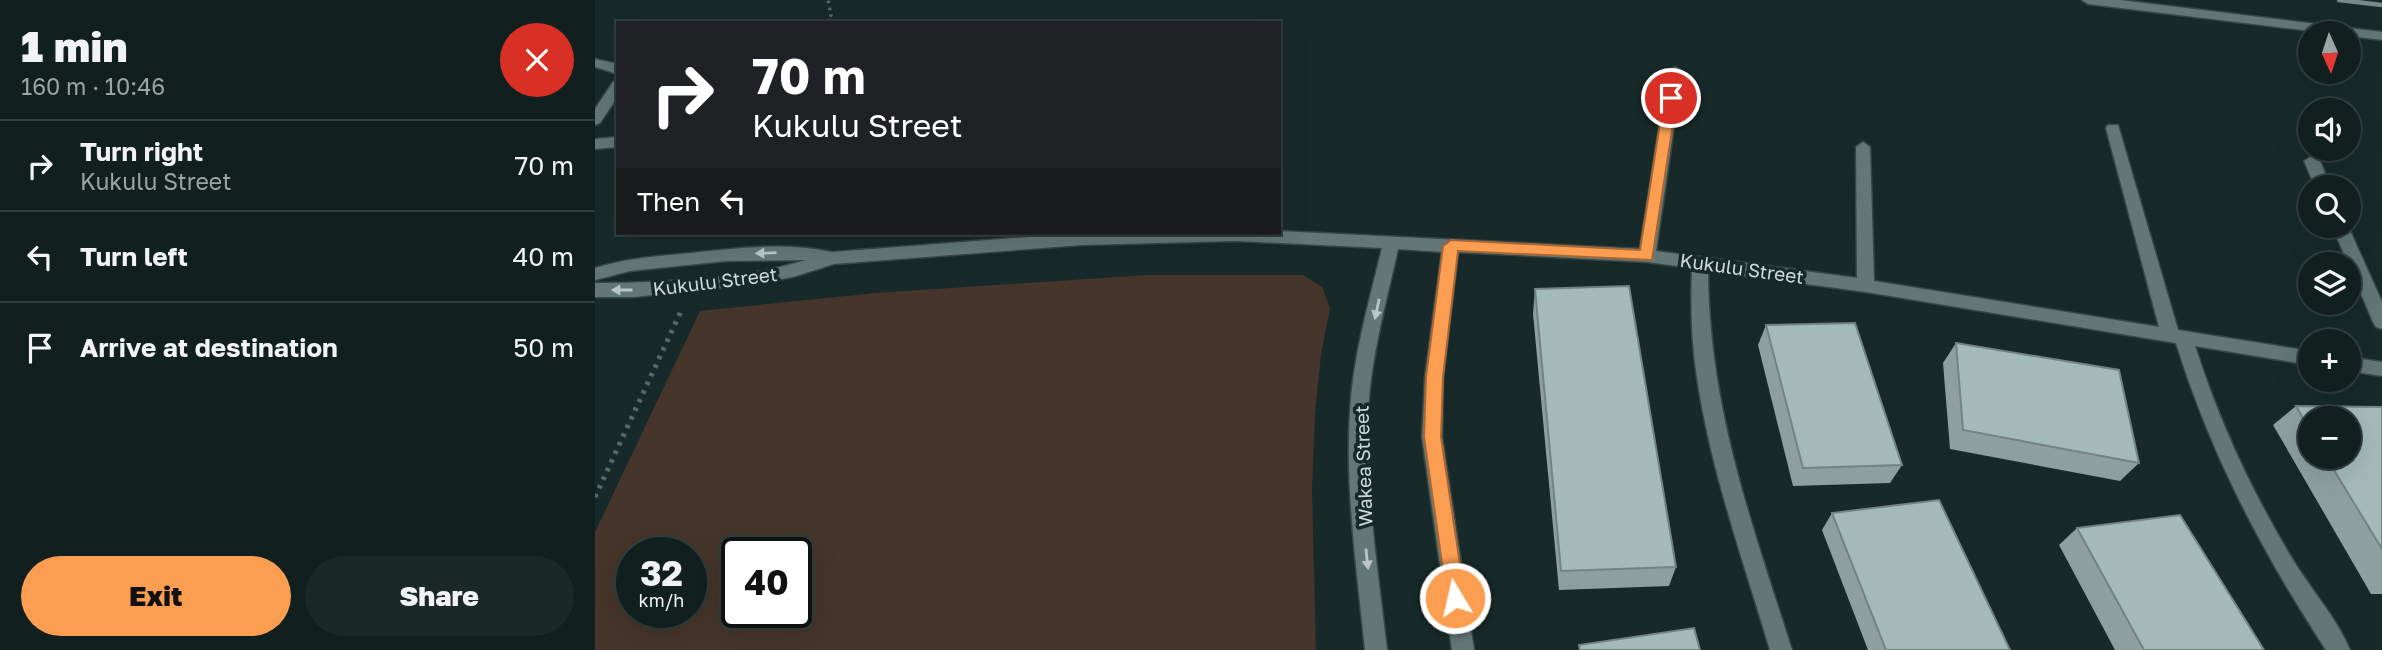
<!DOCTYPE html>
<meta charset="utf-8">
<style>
:root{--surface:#11201f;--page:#1a2828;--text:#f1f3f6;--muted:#9ca3a4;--line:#303e3d;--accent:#fc9e52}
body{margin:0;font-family:"Golos Text",sans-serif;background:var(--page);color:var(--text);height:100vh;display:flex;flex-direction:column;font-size:26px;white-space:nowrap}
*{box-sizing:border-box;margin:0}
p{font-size:23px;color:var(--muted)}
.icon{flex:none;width:38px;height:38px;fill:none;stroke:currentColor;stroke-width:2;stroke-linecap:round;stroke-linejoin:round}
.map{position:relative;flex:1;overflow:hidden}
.details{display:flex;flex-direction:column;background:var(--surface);width:595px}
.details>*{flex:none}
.guide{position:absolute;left:21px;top:21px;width:665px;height:214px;border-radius:0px;box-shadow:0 7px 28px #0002,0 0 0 2px var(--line);background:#202124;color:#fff;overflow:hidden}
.needle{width:46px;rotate:177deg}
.fabs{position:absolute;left:1703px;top:21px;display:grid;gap:14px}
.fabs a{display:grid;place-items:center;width:63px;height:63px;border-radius:50%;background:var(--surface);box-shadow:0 7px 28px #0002,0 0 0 2px var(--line);font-size:35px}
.speed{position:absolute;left:21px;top:537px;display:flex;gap:14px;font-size:35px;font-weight:700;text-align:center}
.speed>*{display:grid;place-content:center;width:91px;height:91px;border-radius:50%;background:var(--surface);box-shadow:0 7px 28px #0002,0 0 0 2px var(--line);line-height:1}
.speed small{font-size:18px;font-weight:400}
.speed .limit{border:4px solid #111;border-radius:10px;background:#fff;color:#111}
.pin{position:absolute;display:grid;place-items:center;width:60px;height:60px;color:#fff;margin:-30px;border:4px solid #fff;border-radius:50%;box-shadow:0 2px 7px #0007}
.me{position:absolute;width:77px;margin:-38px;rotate:351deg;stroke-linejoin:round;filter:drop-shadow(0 0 5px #0008)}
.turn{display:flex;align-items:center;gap:24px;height:147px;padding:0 21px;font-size:32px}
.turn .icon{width:91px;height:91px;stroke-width:2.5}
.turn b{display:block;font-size:49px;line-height:60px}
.then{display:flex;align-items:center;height:66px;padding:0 21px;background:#0003;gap:14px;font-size:26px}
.round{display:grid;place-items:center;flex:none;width:74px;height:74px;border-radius:37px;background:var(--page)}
.head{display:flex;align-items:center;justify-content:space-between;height:119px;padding:0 21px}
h1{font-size:42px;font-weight:800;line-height:52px}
.button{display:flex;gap:14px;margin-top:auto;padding:14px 21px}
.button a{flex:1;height:80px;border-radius:42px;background:var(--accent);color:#111;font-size:28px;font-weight:800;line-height:80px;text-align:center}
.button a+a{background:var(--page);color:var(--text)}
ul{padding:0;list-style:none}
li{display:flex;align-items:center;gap:21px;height:91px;padding:0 21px;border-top:2px solid var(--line)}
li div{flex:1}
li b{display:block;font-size:26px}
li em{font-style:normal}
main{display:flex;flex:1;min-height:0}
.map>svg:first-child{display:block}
.green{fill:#45352a;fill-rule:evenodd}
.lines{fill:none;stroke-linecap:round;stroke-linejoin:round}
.minor-casing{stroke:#374646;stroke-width:3}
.path-far1{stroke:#586968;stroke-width:3.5;stroke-dasharray:2.5 4.5;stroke-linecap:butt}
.path{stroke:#586968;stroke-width:5;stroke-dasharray:3.5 6;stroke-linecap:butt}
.minor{fill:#627776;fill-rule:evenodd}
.rail{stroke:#7a8a89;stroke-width:4.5}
.wall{fill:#8da09f;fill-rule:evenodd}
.building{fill:#a4bab9;stroke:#738282;stroke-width:2}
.oneway{fill:#b9c7c7}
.route{fill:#fc9e52;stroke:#a46735;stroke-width:2}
.labels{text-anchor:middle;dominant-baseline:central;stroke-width:7;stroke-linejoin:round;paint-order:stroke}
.street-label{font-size:19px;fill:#cfdbdb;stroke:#172a29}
</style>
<main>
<section class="details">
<div class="head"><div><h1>1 min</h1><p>160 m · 10:46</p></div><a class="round" style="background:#d93025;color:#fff"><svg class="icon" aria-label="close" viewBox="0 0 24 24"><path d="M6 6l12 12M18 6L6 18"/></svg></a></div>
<ul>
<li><svg class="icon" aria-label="right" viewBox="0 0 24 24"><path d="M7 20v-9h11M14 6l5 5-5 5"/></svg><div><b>Turn right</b><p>Kukulu Street</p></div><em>70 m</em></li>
<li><svg class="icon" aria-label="left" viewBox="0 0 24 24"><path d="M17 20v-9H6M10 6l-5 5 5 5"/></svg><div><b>Turn left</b></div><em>40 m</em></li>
<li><svg class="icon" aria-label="arrive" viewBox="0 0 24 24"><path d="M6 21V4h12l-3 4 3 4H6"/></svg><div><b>Arrive at destination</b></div><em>50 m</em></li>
</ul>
<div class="button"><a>Exit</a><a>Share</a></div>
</section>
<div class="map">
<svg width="1787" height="650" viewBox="0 0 1787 650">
<rect width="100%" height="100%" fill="#172a29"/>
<path class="green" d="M 552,275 L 708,275 L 727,287 L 735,308 L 726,355 L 720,413 L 717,490 L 721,650 L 0,650 L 0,532 L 105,311 L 280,293 ZM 96,553 L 96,612 L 37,612 L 37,553 ZM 201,553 L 201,612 L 142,612 L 142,553 Z"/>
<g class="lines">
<defs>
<g id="minor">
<polygon points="1487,0 1525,0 1787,32 1787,40 1754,36 1754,33 1732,33 1493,4"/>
<polygon points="0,59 23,64 23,74 0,67"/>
<path d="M 1080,67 L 1087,71 L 1061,251 L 1262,278 L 1261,147 L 1268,142 L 1275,147 L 1279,281 L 1564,327 L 1511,128 L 1513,125 L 1523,125 L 1583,330 L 1715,351 L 1715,365 L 1600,346 C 1624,421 1655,488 1695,555 C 1713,586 1742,618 1755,650 L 1731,650 C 1667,552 1616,455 1581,343 L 1271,292 L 1113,271 C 1114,408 1156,521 1197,650 L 1175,650 C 1146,553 1110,455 1099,354 C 1096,326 1096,297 1097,268 L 1052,262 L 863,252 L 848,377 L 847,437 L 879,650 L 857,650 L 827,437 L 830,377 L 847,252 L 803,249 C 791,303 776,357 773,411 C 770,491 783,571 792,650 L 770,650 C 762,571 750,490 755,411 C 758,356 774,302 787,248 L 642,241 L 487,245 L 239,264 L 198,277 L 153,285 L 39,297 L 0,297 L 0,283 C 62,283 152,279 211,260 L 131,261 L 35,271 L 0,280 L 0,268 C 32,258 64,256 96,253 C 143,248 190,242 237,252 L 487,233 L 684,231 L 1045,249 L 1073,71 Z"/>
<polygon points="23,81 23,96 5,123 0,125 0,109 18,82"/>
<polygon points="23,137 23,147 0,149 0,139"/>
<polygon points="1717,156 1725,161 1736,187 1720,187 1709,161"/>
<polygon points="1737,226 1753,226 1787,302 1787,329 1781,327 1778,322"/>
<polygon points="1754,357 1787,362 1787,376 1754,371"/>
</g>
</defs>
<use href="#minor" class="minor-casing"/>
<polyline class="path-far1" points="232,23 236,15 233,0"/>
<polyline class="path" points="0,497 87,309"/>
<use href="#minor" class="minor"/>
<polyline class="rail" points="1744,0 1787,5"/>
</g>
<g class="wall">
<polygon points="940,289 1081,567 1074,586 964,590 938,314"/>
<polygon points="1171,325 1307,465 1295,483 1198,486 1163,345"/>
<polygon points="1361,343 1544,463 1525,481 1355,449 1348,363"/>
<path d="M 1701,406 L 1787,407 L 1787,594 L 1776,594 L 1678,425 ZM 1715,418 L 1754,457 L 1715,457 Z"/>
<polygon points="1237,513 1415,650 1273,650 1227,530"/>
<polygon points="1482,528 1669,650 1520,650 1464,545"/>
</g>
<g class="building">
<polygon points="1034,286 1081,567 966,571 940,289"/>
<polygon points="1260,323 1307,465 1208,468 1171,325"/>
<polygon points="1361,343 1524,370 1544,463 1368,430"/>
<polygon points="1701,406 1787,407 1787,549 1731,457 1754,457 1754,418 1715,418 1715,430"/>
<polygon points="1344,500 1415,650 1291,650 1237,513"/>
<polygon points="1585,515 1669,650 1549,650 1482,528"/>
<polygon points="1099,628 1105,650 985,650 984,645"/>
</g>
<defs><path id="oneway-solid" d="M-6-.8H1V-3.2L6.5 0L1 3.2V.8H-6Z" transform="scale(1.75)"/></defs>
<g class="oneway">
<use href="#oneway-solid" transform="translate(171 253) rotate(178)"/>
<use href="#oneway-solid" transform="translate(27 290) rotate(-180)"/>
<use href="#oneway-solid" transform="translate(782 309) rotate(102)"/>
<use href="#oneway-solid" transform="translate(772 559) rotate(84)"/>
</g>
<polygon class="route" points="1076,93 1082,98 1057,260 863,251 848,377 846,437 870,598 867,605 860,608 853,605 829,437 831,377 848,246 856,240 1045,250 1069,98"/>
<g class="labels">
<g class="street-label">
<text transform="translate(1147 268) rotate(8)">Kukulu Street</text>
<text transform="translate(120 281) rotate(-7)">Kukulu Street</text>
<text transform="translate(768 466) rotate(-92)">Wakea Street</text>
</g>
</g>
</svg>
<div class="fabs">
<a><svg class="needle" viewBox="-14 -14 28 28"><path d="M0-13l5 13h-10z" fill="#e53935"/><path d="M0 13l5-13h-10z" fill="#9ca3a4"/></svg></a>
<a><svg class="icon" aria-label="sound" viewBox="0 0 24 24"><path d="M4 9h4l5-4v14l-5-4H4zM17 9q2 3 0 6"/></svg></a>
<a><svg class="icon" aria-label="search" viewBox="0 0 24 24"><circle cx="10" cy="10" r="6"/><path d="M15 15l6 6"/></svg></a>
<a><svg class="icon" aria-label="layers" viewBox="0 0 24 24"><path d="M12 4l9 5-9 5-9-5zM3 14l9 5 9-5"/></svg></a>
<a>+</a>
<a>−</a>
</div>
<div class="speed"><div>32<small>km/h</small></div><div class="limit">40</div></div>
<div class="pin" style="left:1076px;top:98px;background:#d93025"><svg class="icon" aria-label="arrive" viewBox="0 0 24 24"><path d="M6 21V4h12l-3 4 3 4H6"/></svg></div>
<svg class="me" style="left:860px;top:598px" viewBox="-20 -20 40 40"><circle r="17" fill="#fc9e52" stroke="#fff" stroke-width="3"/><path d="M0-11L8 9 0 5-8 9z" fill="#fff"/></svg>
<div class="guide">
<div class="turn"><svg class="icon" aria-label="right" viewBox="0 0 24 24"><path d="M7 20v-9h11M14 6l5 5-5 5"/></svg><div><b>70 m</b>Kukulu Street</div></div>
<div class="then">Then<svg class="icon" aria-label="left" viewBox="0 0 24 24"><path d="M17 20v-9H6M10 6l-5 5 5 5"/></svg></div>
</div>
</div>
</main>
